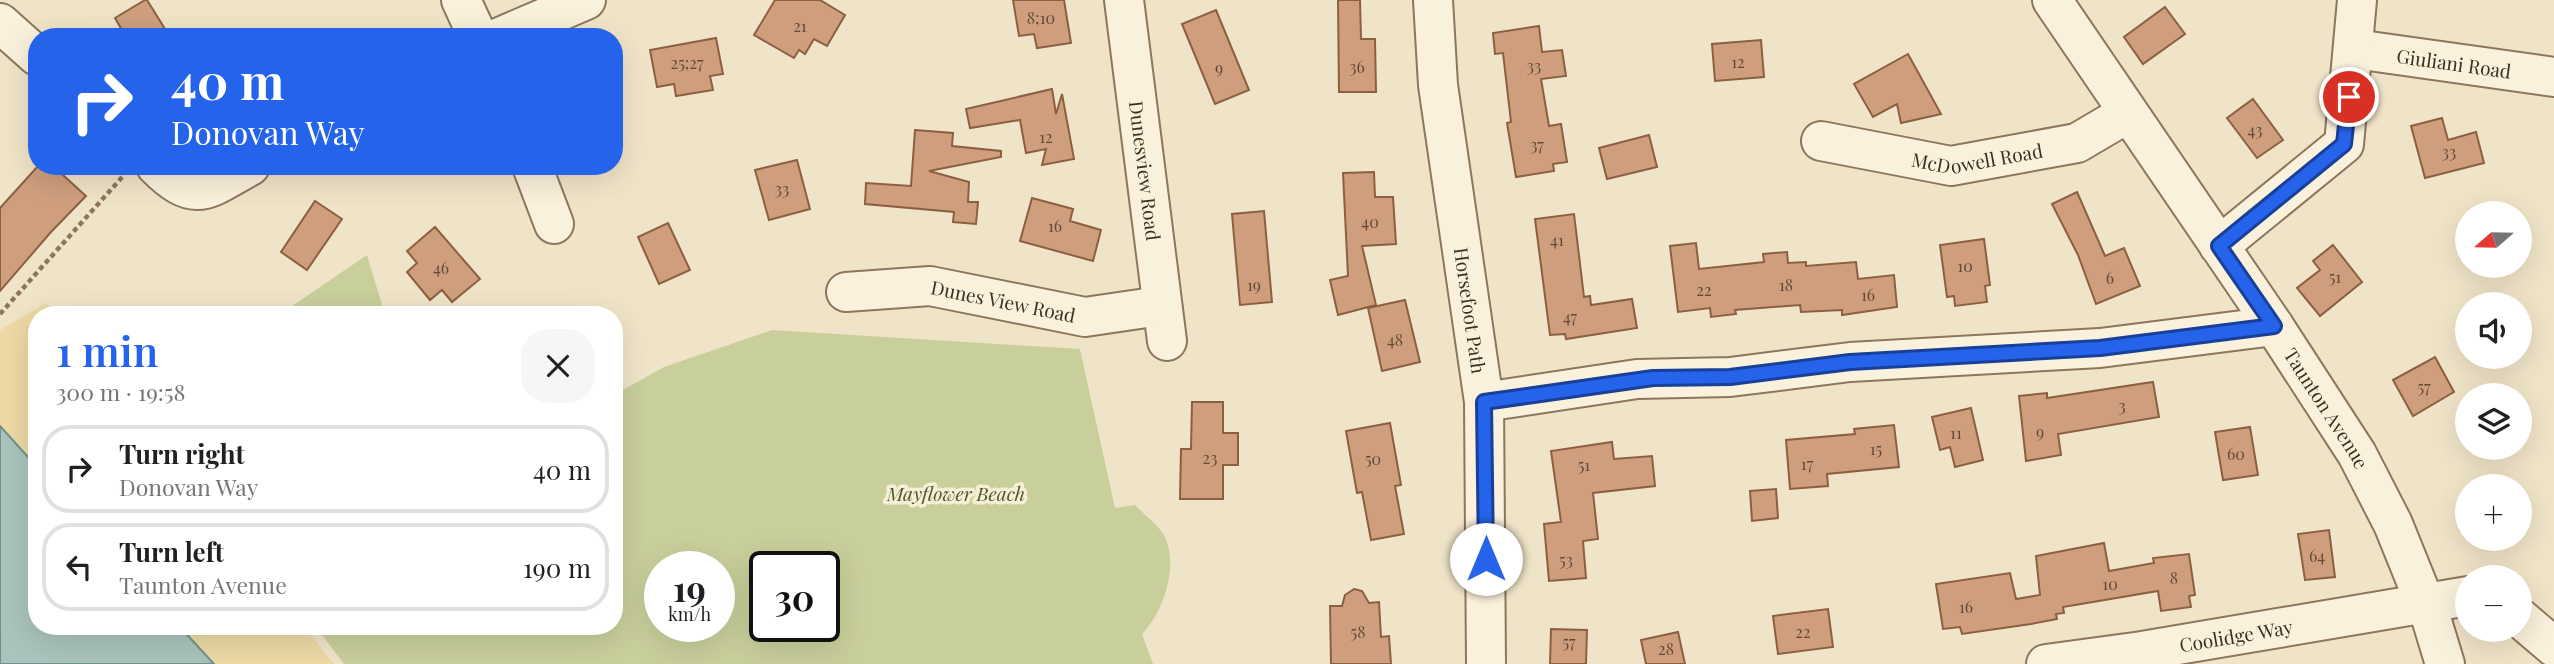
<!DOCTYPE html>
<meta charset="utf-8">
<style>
:root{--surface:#fff;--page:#f6f6f6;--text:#202124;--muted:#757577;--line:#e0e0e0;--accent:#2563eb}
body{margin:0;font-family:"Playfair Display",serif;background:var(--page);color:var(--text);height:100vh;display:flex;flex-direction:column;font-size:26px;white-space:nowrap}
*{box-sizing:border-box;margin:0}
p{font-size:23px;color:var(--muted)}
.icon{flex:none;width:38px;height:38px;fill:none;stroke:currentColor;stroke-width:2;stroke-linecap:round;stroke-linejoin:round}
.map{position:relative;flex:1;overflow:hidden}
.side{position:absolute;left:28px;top:306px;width:595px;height:329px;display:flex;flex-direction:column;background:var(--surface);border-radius:28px;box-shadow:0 7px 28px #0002}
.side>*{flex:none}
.banner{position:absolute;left:28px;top:28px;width:595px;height:147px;border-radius:28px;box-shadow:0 7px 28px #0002;background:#2563eb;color:#fff;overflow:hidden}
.needle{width:46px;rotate:250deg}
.tools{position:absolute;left:2455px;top:201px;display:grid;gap:14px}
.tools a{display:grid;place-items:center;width:77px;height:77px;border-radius:50%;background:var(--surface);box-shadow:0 7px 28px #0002;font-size:35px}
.speed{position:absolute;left:644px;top:551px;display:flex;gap:14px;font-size:35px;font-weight:700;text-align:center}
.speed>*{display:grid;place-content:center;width:91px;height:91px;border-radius:50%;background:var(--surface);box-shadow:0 7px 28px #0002;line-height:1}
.speed small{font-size:18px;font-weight:400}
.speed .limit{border:4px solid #111;border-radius:10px;background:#fff;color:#111}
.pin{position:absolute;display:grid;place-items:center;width:60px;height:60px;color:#fff;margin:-30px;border:4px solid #fff;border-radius:50%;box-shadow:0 2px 7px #0007}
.me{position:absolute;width:77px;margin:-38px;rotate:0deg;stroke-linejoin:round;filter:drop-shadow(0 0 5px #0008)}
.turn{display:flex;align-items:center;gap:24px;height:147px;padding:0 28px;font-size:32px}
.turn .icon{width:91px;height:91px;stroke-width:2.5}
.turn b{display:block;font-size:49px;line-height:60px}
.round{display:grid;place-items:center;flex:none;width:74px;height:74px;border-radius:28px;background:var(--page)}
.head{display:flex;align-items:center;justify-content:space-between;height:119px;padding:0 28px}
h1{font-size:42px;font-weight:600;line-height:52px;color:var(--accent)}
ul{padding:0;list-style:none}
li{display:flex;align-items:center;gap:21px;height:88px;margin:0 14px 10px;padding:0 14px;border:4px solid var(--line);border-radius:28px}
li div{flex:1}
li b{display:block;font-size:26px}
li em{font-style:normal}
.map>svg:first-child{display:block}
.green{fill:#c9cf9b;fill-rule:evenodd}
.sand{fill:#ecd9a5}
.water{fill:#a9c4bc;stroke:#6f938a;stroke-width:2}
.building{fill:#cf9f7d;stroke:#8d5f41;stroke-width:2}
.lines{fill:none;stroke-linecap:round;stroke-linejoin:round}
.minor-casing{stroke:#8d765c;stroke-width:42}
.path{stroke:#8d765c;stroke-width:4.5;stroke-dasharray:5 3.5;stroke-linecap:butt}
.minor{stroke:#faf1dc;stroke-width:38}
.route-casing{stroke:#184099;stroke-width:18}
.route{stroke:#2563eb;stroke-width:12}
.labels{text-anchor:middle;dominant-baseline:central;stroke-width:7;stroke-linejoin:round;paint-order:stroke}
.number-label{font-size:16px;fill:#624a37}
.street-label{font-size:19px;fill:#3d2e20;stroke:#f7eed8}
.park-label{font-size:19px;font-style:italic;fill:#4d5a26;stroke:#f7eed8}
</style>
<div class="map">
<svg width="2554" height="664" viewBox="0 0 2554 664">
<rect width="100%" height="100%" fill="#f0e4c8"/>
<g class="green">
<polygon points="367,255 385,315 279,315"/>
<path d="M 772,330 L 1080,349 L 1115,508 L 1135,505 C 1143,514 1160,526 1165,537 C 1179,566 1163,613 1142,634 L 1153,664 L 344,664 L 316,627 L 614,626 L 614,395 L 664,367 ZM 660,567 L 719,567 L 719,626 L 660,626 ZM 765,567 L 824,567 L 824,626 L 765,626 Z"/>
</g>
<g class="sand">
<polygon points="46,303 56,315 37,315 37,521 0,475 0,330"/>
<polygon points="122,627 304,627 334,664 152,664"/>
</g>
<polygon class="water" points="0,426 37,467 37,626 180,627 214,664 0,664"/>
<g class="building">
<polygon points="145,0 147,0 170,37 126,37 115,18"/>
<polygon points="775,0 820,0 845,15 827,46 814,39 805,54 799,50 794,58 754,35"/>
<polygon points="1013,0 1064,0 1071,43 1037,48 1034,34 1019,36"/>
<polygon points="1338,0 1360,0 1361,39 1375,39 1376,92 1339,92"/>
<polygon points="2165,7 2185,34 2143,64 2124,37"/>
<polygon points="1216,10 1249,90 1215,104 1182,24"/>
<polygon points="1539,26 1542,52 1562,50 1566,76 1541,79 1549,126 1561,124 1567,162 1553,164 1554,171 1516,177 1507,123 1511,122 1503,53 1495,54 1493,33"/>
<polygon points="716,38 723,74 710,76 713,90 676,96 674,84 657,87 650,50"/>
<polygon points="1761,40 1764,77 1715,81 1712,44"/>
<polygon points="1908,54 1941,114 1901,123 1897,104 1873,117 1854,84"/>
<polygon points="1052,89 1056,114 1062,94 1074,159 1042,165 1046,149 1026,153 1020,120 970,128 966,109"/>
<polygon points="2253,99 2283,140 2257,158 2227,118"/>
<polygon points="2442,118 2448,140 2476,132 2484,163 2425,178 2411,126"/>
<polygon points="915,130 953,133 952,146 1001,151 1001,157 929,171 969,182 968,202 978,202 976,224 953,222 954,212 865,204 866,183 911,186"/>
<polygon points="1649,135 1657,167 1607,179 1599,148"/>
<polygon points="797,160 810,209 769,220 755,170"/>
<polygon points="38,166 53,166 86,196 51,232 0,291 0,208"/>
<polygon points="1374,172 1375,197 1393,197 1396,244 1362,246 1376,305 1338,315 1330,280 1348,276 1343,173"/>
<polygon points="2077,192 2105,256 2124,248 2140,286 2096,304 2078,255 2052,204"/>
<polygon points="1032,198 1073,209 1070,221 1101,230 1093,261 1020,241"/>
<polygon points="315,201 342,219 307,270 281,252"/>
<polygon points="1264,211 1272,302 1240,305 1232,214"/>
<polygon points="1574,214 1584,297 1590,296 1591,305 1632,299 1637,328 1566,339 1565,334 1550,335 1535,219"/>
<polygon points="668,223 690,270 659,284 638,237"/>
<polygon points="435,227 480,279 452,302 442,290 430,300 407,272 417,263 407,251"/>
<polygon points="1984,239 1990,285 1985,286 1987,302 1955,306 1954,296 1947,297 1940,245"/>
<polygon points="1696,243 1699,269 1764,262 1763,254 1787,252 1788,263 1806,262 1806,266 1856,262 1858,279 1894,275 1897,307 1842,315 1842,310 1801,312 1800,305 1735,310 1736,314 1711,317 1710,308 1678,312 1670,246"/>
<polygon points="2333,245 2362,282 2320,316 2297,288 2320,270 2313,261"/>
<polygon points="1405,300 1420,362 1382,371 1368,308"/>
<polygon points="2435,357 2454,392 2413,416 2393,380"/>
<polygon points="2153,382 2159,417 2058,434 2061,455 2026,461 2019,396 2047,393 2047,398"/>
<polygon points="1192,402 1223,402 1223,433 1238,433 1238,465 1223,465 1223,499 1180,499 1181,449 1191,449"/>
<polygon points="1971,408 1983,460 1955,467 1950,447 1940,450 1932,417"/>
<polygon points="1390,423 1401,485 1395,486 1404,534 1371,540 1362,492 1357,493 1346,431"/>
<polygon points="1894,425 1899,467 1827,474 1828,486 1790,489 1786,440 1855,434 1854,429"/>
<polygon points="2250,427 2258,475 2223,480 2215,432"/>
<polygon points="1612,442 1614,459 1652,456 1655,486 1593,493 1598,539 1583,541 1586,578 1549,581 1544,524 1561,522 1551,451"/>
<polygon points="1776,489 1778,518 1752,521 1750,491"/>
<polygon points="2329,530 2335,577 2305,580 2298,534"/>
<polygon points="2104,543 2109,571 2154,563 2153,558 2189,554 2195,595 2189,596 2191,607 2161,611 2158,591 2063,607 2064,613 2056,614 2057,619 2031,624 1962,634 1960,627 1943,629 1936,584 2010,573 2016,599 2040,595 2036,556"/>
<polygon points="1354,589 1362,591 1369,603 1379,602 1381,637 1389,636 1391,664 1331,664 1330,606 1342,606 1345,595"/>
<polygon points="1828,609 1833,647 1778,654 1773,616"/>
<polygon points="1551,629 1587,630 1586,664 1550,664"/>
<polygon points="1678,632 1685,664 1646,664 1641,640"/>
</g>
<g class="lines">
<defs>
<g id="minor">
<polyline points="461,0 478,37"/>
<path id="s1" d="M 1124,0 L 1167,341"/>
<path id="s2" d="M 1433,0 L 1438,85 L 1484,402 L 1486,664"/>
<path id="s3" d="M 2052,0 L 2274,326 L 2357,454 L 2393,524 L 2431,618 L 2445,664"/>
<polyline points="0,23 37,56"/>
<polyline points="500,37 586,0"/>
<path id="s4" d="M 2355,49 L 2554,77"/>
<path id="s5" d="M 1821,141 L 1951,166 L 2077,143 L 2128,113"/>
<path d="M 156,166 C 196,206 208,189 250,166"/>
<polyline points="532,166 554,224"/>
<polyline points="2219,246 2344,144 2357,0"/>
<path id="s6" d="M 846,292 L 930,286 L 1085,317 L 1160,306"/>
<polyline points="1484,402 1637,379 1730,377 1850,362 2100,348 2274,326"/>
<polyline points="2520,618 2554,647"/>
<path id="s7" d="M 2046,664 L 2142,651 L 2468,596"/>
</g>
</defs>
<use href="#minor" class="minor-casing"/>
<polyline class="path" points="0,314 124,175"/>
<use href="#minor" class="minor"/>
</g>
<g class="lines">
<defs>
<polyline id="route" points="1486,559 1484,402 1653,378 1730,377 1850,362 2100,348 2274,326 2219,246 2344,144 2349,97"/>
</defs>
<use href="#route" class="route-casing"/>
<use href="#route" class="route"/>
</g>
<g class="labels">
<g class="number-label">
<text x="1041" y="17">8;10</text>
<text x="800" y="25">21</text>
<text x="1738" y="61">12</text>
<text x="687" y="62">25;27</text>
<text x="1534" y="65">33</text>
<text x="1357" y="66">36</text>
<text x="1219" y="67">9</text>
<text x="2255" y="129">43</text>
<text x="1046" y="136">12</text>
<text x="1537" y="144">37</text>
<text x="2449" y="151">33</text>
<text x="782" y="188">33</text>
<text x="1370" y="221">40</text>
<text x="1055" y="225">16</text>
<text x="1557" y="239">41</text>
<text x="1965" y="265">10</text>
<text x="441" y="267">46</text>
<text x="2335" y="276">51</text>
<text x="2110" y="277">6</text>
<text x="1254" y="284">19</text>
<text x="1786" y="284">18</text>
<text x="1704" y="289">22</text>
<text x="1868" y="294">16</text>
<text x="1570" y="316">47</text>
<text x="1395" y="339">48</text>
<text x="2424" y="386">57</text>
<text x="2122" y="405">3</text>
<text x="2040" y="431">9</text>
<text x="1956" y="432">11</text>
<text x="1876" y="448">15</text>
<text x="2236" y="453">60</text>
<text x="1210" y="457">23</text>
<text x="1373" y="458">50</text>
<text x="1807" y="463">17</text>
<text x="1584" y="464">51</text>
<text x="2317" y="555">64</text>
<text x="1566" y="559">53</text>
<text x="2174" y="577">8</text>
<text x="2110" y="583">10</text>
<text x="1966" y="606">16</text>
<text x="1358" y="631">58</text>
<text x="1803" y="631">22</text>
<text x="1569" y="641">57</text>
<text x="1666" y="648">28</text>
</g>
<g class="street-label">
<text stroke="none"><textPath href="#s4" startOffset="100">Giuliani Road</textPath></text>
<text stroke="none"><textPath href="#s5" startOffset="159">McDowell Road</textPath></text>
<text stroke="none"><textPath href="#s1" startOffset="172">Dunesview Road</textPath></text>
<text stroke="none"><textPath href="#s6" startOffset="159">Dunes View Road</textPath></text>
<text stroke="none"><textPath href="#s2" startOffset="313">Horsefoot Path</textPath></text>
<text stroke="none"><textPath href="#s3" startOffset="492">Taunton Avenue</textPath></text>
<text stroke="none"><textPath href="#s7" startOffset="192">Coolidge Way</textPath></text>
</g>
<g class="park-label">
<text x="956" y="493">Mayflower Beach</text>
</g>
</g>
</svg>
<div class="tools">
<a><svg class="needle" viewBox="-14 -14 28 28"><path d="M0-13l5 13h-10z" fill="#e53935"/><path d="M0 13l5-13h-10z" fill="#757577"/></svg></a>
<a><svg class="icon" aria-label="sound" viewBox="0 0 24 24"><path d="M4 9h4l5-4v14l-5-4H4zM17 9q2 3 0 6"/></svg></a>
<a><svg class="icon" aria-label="layers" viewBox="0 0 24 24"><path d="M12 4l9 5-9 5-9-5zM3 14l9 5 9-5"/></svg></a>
<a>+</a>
<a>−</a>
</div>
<div class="speed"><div>19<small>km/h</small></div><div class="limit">30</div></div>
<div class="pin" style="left:2349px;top:97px;background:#d93025"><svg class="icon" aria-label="arrive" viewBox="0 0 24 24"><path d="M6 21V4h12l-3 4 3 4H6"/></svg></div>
<svg class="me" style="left:1486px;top:559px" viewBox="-20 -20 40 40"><circle r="19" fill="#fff"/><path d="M0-13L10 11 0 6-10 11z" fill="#2563eb"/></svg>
<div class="banner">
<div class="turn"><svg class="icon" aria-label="right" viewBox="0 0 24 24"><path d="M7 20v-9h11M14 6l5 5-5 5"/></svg><div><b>40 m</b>Donovan Way</div></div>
</div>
<section class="side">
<div class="head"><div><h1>1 min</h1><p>300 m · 19:58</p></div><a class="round"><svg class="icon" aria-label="close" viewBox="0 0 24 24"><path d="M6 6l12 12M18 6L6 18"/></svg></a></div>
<ul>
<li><svg class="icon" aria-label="right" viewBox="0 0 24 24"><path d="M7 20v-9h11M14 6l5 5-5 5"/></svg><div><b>Turn right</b><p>Donovan Way</p></div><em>40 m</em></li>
<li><svg class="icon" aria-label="left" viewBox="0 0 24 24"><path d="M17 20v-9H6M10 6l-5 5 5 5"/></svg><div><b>Turn left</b><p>Taunton Avenue</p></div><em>190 m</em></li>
</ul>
</section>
</div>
